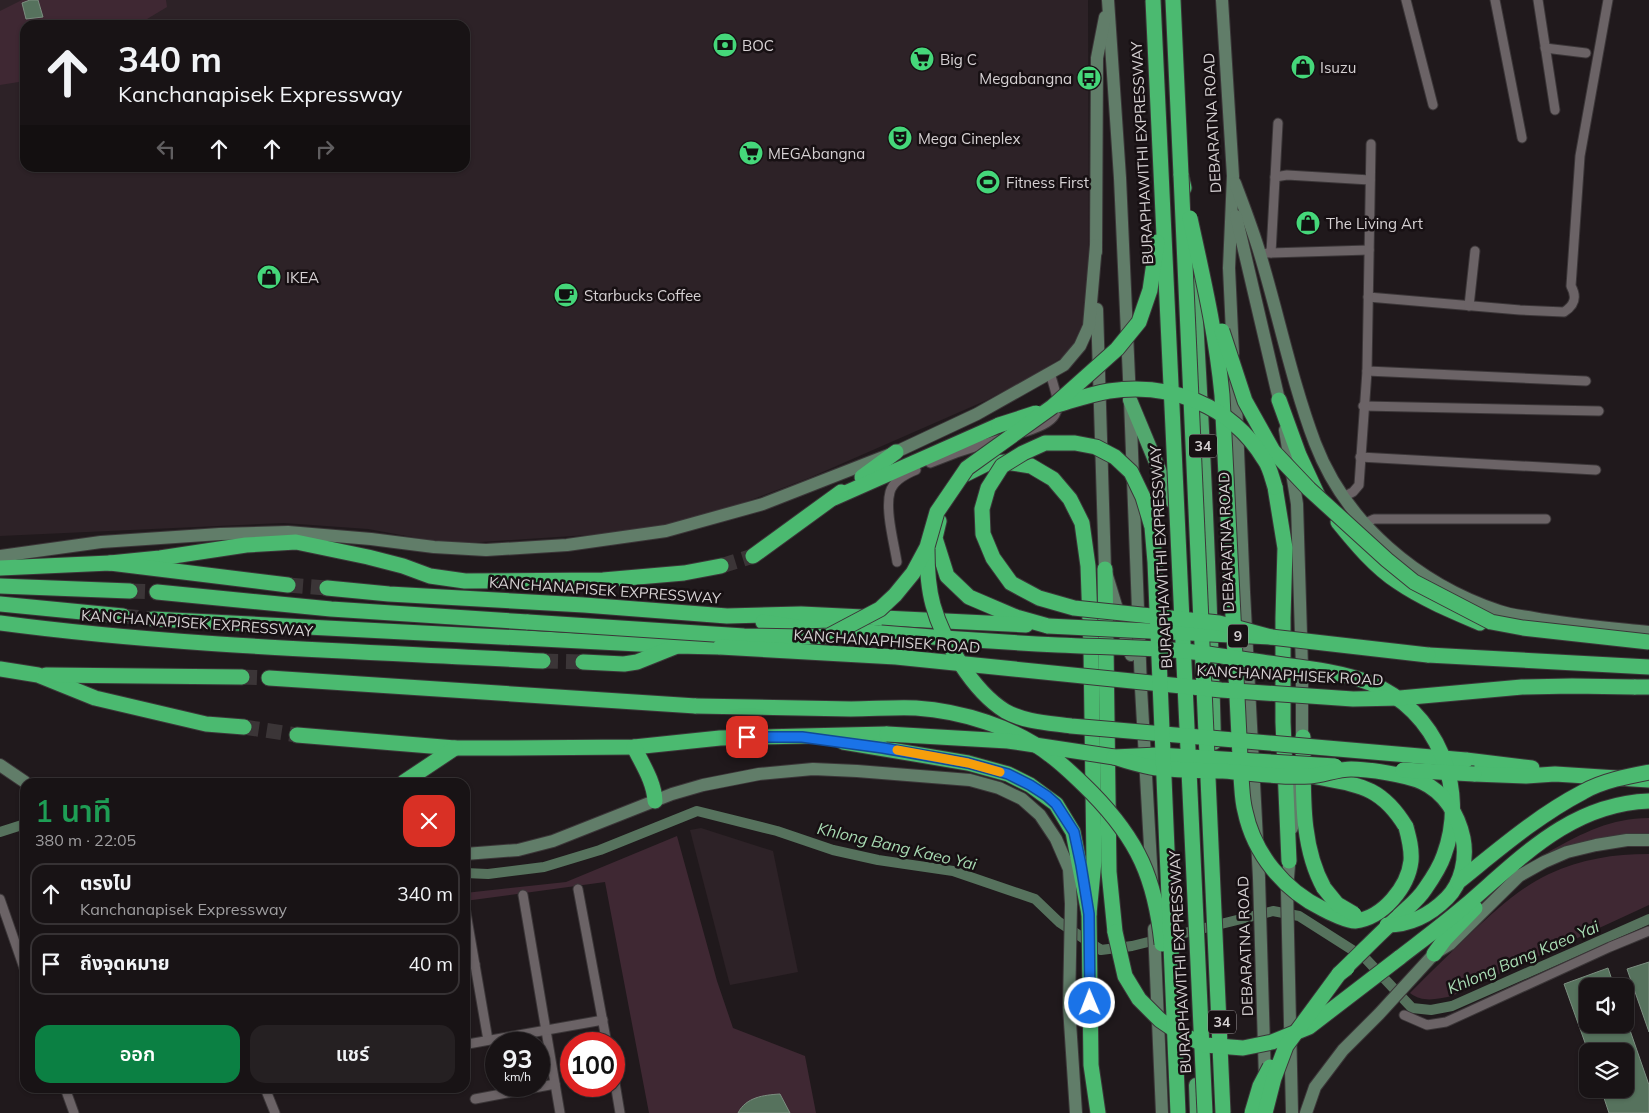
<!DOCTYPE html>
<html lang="th">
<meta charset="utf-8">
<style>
:root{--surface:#181315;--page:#252022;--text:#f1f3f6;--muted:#9f9ea0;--line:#363234;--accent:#0b8043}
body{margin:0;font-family:Mulish,"Noto Sans Thai",sans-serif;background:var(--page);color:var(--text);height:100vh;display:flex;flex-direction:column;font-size:19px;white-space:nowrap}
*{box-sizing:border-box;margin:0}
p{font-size:16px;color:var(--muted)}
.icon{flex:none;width:28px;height:28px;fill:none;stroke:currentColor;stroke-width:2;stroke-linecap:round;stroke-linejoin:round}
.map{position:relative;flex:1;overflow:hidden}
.panel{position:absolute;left:20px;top:778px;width:450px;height:315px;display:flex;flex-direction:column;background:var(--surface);border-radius:15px;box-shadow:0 1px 4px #0004,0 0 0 1px var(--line)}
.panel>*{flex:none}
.hud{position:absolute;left:20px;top:20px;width:450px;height:152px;border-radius:15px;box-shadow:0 1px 4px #0004,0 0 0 1px var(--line);background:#181315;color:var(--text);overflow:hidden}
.buttons{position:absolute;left:1579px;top:978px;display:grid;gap:10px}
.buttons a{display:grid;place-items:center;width:55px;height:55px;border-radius:10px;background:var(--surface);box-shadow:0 1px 4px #0004,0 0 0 1px var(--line);font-size:25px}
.speed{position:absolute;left:485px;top:1032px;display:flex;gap:10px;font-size:25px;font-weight:700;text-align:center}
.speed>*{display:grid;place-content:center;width:65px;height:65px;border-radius:50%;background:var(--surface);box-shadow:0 1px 4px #0004,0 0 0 1px var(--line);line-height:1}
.speed small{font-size:12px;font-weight:400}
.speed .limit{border:8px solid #d22;background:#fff;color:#111}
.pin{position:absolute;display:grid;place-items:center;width:42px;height:42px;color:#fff;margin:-21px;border-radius:10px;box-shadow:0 2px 8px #0006}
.me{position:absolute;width:55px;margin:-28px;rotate:359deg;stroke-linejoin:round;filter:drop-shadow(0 0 4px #0008)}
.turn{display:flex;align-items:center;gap:18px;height:105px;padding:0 15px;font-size:22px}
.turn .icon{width:65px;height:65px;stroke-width:2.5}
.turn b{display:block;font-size:35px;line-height:42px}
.lanes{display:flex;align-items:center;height:48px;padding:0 15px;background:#0003;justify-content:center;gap:25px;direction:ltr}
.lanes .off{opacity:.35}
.round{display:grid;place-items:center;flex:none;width:52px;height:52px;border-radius:15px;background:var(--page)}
.headline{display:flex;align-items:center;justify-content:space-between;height:85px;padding:0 15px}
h1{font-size:30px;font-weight:600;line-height:38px;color:#1e9e55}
.button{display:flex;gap:10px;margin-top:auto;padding:10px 15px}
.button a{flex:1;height:58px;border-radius:15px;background:var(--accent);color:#fff;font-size:20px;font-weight:600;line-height:58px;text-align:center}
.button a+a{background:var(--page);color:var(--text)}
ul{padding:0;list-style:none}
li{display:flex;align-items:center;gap:15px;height:62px;margin:0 10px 8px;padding:0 5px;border:2px solid var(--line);border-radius:15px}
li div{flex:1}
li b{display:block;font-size:19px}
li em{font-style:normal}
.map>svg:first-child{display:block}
.built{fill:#2d2227;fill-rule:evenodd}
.green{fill:#3f2833}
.water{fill:#56725d;stroke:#7c8e80}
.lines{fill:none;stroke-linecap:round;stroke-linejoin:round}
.canal{stroke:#56725d;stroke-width:10}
.motorway-tunnel{stroke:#3b3537;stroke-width:15;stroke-dasharray:15 8;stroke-linecap:butt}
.minor-casing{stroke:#3b3638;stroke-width:11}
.secondary-casing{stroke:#3b3638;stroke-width:14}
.trunk-casing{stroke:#3b3638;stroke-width:16}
.motorway-casing{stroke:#3b3638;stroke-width:17}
.minor{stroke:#6b6366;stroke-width:9}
.secondary{stroke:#617d69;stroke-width:12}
.trunk{stroke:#52a86e;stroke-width:14}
.motorway{stroke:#4bba70;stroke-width:15}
.motorway-bridge-casing{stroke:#3b3638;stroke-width:17;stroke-linecap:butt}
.motorway-bridge{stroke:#4bba70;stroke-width:15}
.route-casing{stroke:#114b97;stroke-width:12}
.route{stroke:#1a73e8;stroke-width:9}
.slow{stroke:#f59e0b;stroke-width:9}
.labels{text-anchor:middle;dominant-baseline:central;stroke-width:5;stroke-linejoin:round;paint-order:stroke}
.shield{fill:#171013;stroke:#9d9799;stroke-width:1}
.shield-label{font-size:14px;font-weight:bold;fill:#d6d1d3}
.poi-label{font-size:15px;fill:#d6d1d3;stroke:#171013;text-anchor:start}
.street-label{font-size:15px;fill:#d6d1d3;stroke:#171013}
.water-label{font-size:16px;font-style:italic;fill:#a8dbb3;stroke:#171013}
</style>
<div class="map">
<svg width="1649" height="1113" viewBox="0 0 1649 1113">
<rect width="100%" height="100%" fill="#20191c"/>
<g class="built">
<path d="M 0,0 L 1088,0 L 1089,297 L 1084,324 L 1077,341 L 1063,357 L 1044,369 L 987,400 L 809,478 L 740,504 L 668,524 L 603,534 L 451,544 L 368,529 L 284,523 L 0,536 ZM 25,25 L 465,25 L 465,168 L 25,168 Z"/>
<polygon points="701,828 773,851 798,972 730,985 690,830"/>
</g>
<g class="green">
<polygon points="22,0 166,0 167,7 137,25 25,25 25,81 0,85 0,11"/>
<path d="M 1649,818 L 1649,844 L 1609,845 L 1546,856 L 1550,851 C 1583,833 1611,818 1649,818 Z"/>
<path d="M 677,836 L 717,981 L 733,1028 L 805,1056 L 816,1113 L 790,1113 L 780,1094 C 763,1095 746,1098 738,1113 L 649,1113 L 605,882 L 465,901 L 465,893 L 566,882 Z"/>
<path d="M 1649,854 L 1649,905 L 1452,996 C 1437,999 1423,1003 1410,993 C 1429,973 1450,954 1470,934 C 1494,912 1519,888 1549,874 C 1582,859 1613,854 1649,854 Z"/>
</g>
<g class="water">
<polygon points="30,0 38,0 43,17 26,19 22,3"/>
<polygon points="1649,962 1649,1032 1627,969"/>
<polygon points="1608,968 1614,986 1588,986 1588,1024 1625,1024 1625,1016 1649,1085 1649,1113 1609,1113 1601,1089 1625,1089 1625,1051 1588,1051 1564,984"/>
<path d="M 780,1094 L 790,1113 L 738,1113 C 746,1097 764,1095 780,1094 Z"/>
</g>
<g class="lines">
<g class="canal">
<polyline points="0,832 25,824"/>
<polyline points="465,873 488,874 544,867 600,850 697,811 777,831 833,850 878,860 953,871 1035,899 1059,922 1101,950 1132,946 1273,911 1299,916 1365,958 1412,1008 1431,1010 1452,1006 1649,919"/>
</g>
<g class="motorway-tunnel">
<polyline points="721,566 753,556"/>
<polyline points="288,585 327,588"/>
<polyline points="130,591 157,592"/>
<polyline points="123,616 153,619"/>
<polyline points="543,661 583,662"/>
<polyline points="242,677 269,678"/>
<polyline points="244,727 297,735"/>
</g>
<defs>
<g id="minor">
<polyline points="1406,0 1433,105"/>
<polyline points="1495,0 1522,138"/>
<polyline points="1538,0 1555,110"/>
<polyline points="1545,48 1586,53"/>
<polyline points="1275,177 1287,175 1370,180"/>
<polyline points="1267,253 1369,250"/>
<polyline points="1271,253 1278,123"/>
<path d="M 1368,297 L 1520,310 L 1564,312 C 1575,305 1577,297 1571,286 L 1580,156 L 1608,0"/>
<polyline points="1469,306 1475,251"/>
<polyline points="1367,371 1586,381"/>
<polyline points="1363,406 1599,411"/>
<path d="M 1025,432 C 1065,419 1061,409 1050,373"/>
<polyline points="1360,457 1596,470"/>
<polyline points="930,463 956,453 1000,439"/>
<polyline points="1343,497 1353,492 1359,485 1367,371 1371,144"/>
<polyline points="1363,524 1374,519 1546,519"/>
<path d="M 897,562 C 894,543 885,510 890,492 C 893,481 906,474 916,470"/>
<polyline points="578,889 607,1044"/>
<polyline points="523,895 560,1113"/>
<polyline points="0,899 25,971"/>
<polyline points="465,907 488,1040"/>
<polyline points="465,965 475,964"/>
<polyline points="1404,1015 1427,1025 1446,1022 1610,947 1649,931"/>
<polyline points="468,1044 603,1020"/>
<polyline points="614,1077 620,1113"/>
<polyline points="65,1088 74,1113"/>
<polyline points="265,1088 275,1113"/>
<polyline points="475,1099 555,1084"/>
</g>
<g id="secondary">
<polyline points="1108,0 1120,178 1130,400 1141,688 1152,881"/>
<polyline points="1222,0 1233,176 1229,268 1233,354"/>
<path d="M 1235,183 C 1244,207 1253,230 1260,254 C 1279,317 1292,382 1315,443 C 1346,524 1418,584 1499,611 C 1510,615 1522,616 1533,618 C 1571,625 1610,628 1649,632"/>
<polyline points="1236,216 1281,408"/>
<polyline points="1096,252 1097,58 1105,17"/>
<polyline points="1097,309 1105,569 1131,655"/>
<polyline points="1235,379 1244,592 1259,878 1265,1079"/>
<polyline points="1285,430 1297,504 1302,668 1302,746"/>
<polyline points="0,556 101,542 220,534 288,532 371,539 434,547 486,550 567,545 666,531 763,504 896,452 977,414 1064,365 1080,346 1089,326 1096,245"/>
<polyline points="0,765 25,782"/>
<polyline points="1292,828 1298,781"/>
<polyline points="1290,853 1287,890 1292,1113"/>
<polyline points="465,854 518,850 553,841 672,794 703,785 759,774 813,769 857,771 970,780 999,788 1022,799 1040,815 1056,839 1069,869 1071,904 1069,1007 1076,1113"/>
<polyline points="1154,929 1162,1113"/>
<polyline points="1306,1113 1315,1087 1343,1050 1379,1014 1434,954 1450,944 1519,876 1544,862 1567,852 1596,845 1627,840 1649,840"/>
</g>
<g id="trunk">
<path d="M 1192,250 C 1202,415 1210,579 1214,743"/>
<polyline points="1130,400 1172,501"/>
<polyline points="1196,1085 1197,1113"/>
</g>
<g id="motorway">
<polyline points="1173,0 1181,175 1184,188"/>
<polyline points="1279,400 1299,455 1318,496"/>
<polyline points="966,474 986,464 1005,462 1031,466 1053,479 1070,499 1082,523 1088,566 1091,648 1094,861 1089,914"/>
<polyline points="862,477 896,452"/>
<polyline points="1275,487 1285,548 1283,618 1283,722 1289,861"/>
<polyline points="834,498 999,425"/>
<polyline points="939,521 935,538 947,576 969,597 1016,617 1048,626"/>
<path d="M 1338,522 C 1355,543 1375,567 1398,582 C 1423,599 1452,611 1480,623"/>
<polyline points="753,556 841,492"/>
<polyline points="110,563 160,558 246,545 296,542 368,557 403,566 430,576 465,581 603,580 684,573 721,566"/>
<polyline points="0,568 110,563 288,585"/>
<polyline points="1105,569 1109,872 1115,932"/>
<polyline points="0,586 130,591"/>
<polyline points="327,588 389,594 584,605 727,616 801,614 1026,625"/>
<polyline points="157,592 331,609 528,622"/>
<polyline points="0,604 123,616"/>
<polyline points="153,619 677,646"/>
<polyline points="763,622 801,628 881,633"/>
<path d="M 0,623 C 180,647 362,651 543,661"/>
<polyline points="1428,655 1649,667"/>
<polyline points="583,662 624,664 637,662 677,646 720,647"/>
<polyline points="0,669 38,675 95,698 206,724 244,727"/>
<polyline points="46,675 242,677"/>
<polyline points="269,678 696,706"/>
<polyline points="1634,687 1649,687"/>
<polyline points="297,735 455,748 496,748 634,747 720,738 887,734"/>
<path d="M 1303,737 C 1304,787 1299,843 1324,888"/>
<polyline points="843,742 968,763 1008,774 1030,785 1056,804 1073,832 1089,914 1091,1065 1098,1113"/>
<path d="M 634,747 C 642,764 654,781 655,801"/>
<polyline points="1466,760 1532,768"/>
<polyline points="1474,774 1526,776 1555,774 1649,780"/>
<path d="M 1311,776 C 1356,785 1380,784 1406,827"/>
<polyline points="404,782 455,748"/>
<polyline points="1434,954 1445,939 1475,908"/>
<path d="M 1399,958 C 1421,941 1444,924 1465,906 C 1521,858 1570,804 1649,801"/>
</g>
</defs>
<use href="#minor" class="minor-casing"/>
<use href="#secondary" class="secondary-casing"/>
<use href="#trunk" class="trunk-casing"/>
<use href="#motorway" class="motorway-casing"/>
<use href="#minor" class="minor"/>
<use href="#secondary" class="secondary"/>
<use href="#trunk" class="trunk"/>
<use href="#motorway" class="motorway"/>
<defs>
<g id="motorway-bridge">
<polyline points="1153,0 1205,1113"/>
<polyline points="1181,175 1223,1113"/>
<path d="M 1190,218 C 1203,278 1216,333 1222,395 L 1241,777 C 1242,788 1242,800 1245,811 C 1254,854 1284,890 1323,909 C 1330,913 1348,921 1355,921 C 1383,918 1408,887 1411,861 C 1412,849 1409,838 1406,827"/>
<polyline points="1222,331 1245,401 1273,451 1309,489 1387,560 1414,582 1491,622 1523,628 1649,642"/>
<path d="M 1057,405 C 1074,400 1091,394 1109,391 C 1170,382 1231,405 1264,459 C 1270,467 1272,478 1275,487"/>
<polyline points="999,425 1036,413"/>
<path d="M 927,549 C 927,568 928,587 933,605 C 943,641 973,691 1005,711 C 1024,722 1050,723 1071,726 L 1466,760"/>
<polyline points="528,622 744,636 804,637 829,636 880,609 895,595 913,573 927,547 937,512 967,468 1052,407 1117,349 1139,322 1150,290 1157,242"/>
<polyline points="1048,626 1271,637 1428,655"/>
<path d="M 881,633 C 940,638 999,642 1058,645 C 1099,647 1141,647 1183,651 C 1207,653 1231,658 1255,661 C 1293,667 1334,669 1370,683 C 1437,710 1469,788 1444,855 C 1440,867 1432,879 1425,889 C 1418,900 1407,908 1398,917 C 1378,935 1359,955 1339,974"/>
<polyline points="720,647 896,657 1221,690 1353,699 1400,698 1522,687 1572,686 1634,687"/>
<path d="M 696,706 C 748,707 799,708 851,709 C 873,709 894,707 916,708 C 961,711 1014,727 1050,755 C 1065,766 1079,780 1092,793 C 1138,840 1155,878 1162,944"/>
<polyline points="887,734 1008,741 1114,757 1158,755 1335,766"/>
<path d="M 1114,757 C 1126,761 1139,765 1151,767 C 1174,771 1199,770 1223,771 C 1252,773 1281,778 1310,776 C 1324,775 1337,769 1351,769 C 1368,769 1407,775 1422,782 C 1444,792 1458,814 1463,838 C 1467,858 1462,883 1447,898 C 1430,915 1411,925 1387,925"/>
<polyline points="1403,770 1474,774"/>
<path d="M 1458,882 C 1498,850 1537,816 1583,792 C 1602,781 1628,776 1649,772"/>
<polyline points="1324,888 1337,904 1354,914"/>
<polyline points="1115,932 1125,976 1139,999 1160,1020 1179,1033 1205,1045 1243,1048 1272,1042 1309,1027 1399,958"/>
<polyline points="1178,1113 1155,562 1152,527 1143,497 1131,472 1115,457 1096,447 1075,443 1045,443 1023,453 1002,466 988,488 982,509 983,534 993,558 1011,583 1039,598 1074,608 1219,623 1271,637"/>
<polyline points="1252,1113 1260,1086 1270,1067"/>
<polyline points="1265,1113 1274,1078 1286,1046 1339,974 1347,968"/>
</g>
</defs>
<use href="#motorway-bridge" class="motorway-bridge-casing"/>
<use href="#motorway-bridge" class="motorway-bridge"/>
</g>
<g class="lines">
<defs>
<polyline id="route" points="747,737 802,737 883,748 968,763 1008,774 1030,785 1047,796 1056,804 1074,832 1081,865 1089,914 1090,1003"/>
</defs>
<use href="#route" class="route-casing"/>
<use href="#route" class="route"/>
<polyline class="slow" points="897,750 968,763 1000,772"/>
</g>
<defs>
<symbol id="bank-disc" viewBox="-11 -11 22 22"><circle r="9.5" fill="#45d77a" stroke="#171013"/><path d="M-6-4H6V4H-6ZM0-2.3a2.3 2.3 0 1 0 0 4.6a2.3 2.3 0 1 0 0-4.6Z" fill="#111"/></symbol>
<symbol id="supermarket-disc" viewBox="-11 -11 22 22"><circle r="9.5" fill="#45d77a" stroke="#171013"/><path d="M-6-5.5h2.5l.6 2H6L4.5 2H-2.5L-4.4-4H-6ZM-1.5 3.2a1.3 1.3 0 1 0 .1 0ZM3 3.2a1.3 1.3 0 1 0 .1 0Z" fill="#111"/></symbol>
<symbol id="shop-disc" viewBox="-11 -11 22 22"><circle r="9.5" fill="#45d77a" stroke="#171013"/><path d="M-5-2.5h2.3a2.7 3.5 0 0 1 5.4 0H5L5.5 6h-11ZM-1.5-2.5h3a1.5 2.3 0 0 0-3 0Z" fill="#111"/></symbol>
<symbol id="bus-disc" viewBox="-11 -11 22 22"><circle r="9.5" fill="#45d77a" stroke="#171013"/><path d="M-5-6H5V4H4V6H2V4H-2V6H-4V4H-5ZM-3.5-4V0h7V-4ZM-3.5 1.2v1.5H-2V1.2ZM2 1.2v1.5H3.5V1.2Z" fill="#111"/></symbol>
<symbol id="theatre-disc" viewBox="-11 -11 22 22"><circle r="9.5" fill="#45d77a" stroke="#171013"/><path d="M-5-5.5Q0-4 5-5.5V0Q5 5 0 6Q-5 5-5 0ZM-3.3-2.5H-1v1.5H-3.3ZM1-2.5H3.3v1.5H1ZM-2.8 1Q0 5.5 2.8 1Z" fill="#111"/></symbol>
<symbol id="stadium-disc" viewBox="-11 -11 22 22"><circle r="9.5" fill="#45d77a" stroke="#171013"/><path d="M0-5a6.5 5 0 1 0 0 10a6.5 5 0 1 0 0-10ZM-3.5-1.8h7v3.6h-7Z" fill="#111"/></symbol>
<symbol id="cafe-disc" viewBox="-11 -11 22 22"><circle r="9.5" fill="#45d77a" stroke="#171013"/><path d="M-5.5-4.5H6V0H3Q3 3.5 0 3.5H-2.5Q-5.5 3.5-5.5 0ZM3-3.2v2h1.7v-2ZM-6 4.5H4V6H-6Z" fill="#111"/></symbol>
</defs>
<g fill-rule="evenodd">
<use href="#bank-disc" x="711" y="31" width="28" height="28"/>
<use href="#supermarket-disc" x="908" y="45" width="28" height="28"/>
<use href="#shop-disc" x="1289" y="53" width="28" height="28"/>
<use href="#bus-disc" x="1075" y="64" width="28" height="28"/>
<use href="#theatre-disc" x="886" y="124" width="28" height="28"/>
<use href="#supermarket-disc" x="737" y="139" width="28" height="28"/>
<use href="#stadium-disc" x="974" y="168" width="28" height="28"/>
<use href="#shop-disc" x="1294" y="209" width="28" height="28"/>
<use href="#shop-disc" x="255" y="263" width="28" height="28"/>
<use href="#cafe-disc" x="552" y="281" width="28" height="28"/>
</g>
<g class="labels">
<g class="shield">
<rect x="1189" y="434.5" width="28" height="23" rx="4"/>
<rect x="1228" y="624.5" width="20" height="23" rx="4"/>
<rect x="1208" y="1010.5" width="28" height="23" rx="4"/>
</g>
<g class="shield-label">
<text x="1203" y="446">34</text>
<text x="1238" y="636">9</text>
<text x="1222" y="1022">34</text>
</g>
<g class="poi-label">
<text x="742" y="45">BOC</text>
<text x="940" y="59">Big C</text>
<text x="1320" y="67">Isuzu</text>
<text x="1072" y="78" text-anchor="end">Megabangna</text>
<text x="918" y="138">Mega Cineplex</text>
<text x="768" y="153">MEGAbangna</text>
<text x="1006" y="182">Fitness First</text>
<text x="1326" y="223">The Living Art</text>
<text x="286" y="277">IKEA</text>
<text x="584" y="295">Starbucks Coffee</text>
</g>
<g class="street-label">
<text transform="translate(1212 123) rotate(-93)">DEBARATNA ROAD</text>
<text transform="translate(1142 153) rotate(-93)">BURAPHAWITHI EXPRESSWAY</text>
<text transform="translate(1226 542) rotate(-92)">DEBARATNA ROAD</text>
<text transform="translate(1161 557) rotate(-93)">BURAPHAWITHI EXPRESSWAY</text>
<text transform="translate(605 590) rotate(4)">KANCHANAPISEK EXPRESSWAY</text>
<text transform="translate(197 623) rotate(4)">KANCHANAPISEK EXPRESSWAY</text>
<text transform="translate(887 641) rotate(4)">KANCHANAPHISEK ROAD</text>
<text transform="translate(1290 675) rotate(3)">KANCHANAPHISEK ROAD</text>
<text transform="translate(1245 946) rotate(-92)">DEBARATNA ROAD</text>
<text transform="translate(1180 962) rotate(-93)">BURAPHAWITHI EXPRESSWAY</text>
</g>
<g class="water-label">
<text transform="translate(897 846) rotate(13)">Khlong Bang Kaeo Yai</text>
<text transform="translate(1523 957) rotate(-23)">Khlong Bang Kaeo Yai</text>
</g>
</g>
</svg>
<div class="buttons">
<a><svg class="icon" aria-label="sound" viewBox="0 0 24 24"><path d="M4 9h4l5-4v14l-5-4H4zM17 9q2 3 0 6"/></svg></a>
<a><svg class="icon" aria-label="layers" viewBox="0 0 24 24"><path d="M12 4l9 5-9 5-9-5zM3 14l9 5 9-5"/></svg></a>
</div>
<div class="speed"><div>93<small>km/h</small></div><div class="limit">100</div></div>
<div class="pin" style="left:747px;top:737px;background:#d93025"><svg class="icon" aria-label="arrive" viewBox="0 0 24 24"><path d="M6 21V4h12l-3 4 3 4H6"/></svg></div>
<svg class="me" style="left:1090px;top:1003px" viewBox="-20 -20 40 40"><circle r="17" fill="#1a73e8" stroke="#fff" stroke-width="3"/><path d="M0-11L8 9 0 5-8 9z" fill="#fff"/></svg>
<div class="hud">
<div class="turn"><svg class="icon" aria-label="ahead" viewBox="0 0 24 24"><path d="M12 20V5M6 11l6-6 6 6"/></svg><div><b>340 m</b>Kanchanapisek Expressway</div></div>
<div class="lanes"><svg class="icon off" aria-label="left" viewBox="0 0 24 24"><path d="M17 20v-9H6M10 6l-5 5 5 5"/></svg><svg class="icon" aria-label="ahead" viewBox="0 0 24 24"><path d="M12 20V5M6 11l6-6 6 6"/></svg><svg class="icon" aria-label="ahead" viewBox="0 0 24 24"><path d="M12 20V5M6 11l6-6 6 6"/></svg><svg class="icon off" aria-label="right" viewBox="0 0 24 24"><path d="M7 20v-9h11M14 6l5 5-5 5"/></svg></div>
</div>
<section class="panel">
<div class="headline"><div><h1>1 นาที</h1><p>380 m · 22:05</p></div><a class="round" style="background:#d93025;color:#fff"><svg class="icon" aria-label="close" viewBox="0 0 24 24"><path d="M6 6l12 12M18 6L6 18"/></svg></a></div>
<ul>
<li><svg class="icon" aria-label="ahead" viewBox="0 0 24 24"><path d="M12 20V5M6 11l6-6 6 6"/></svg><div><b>ตรงไป</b><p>Kanchanapisek Expressway</p></div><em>340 m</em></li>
<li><svg class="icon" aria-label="arrive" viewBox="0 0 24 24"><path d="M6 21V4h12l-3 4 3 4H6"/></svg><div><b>ถึงจุดหมาย</b></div><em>40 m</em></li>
</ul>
<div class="button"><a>ออก</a><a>แชร์</a></div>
</section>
</div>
